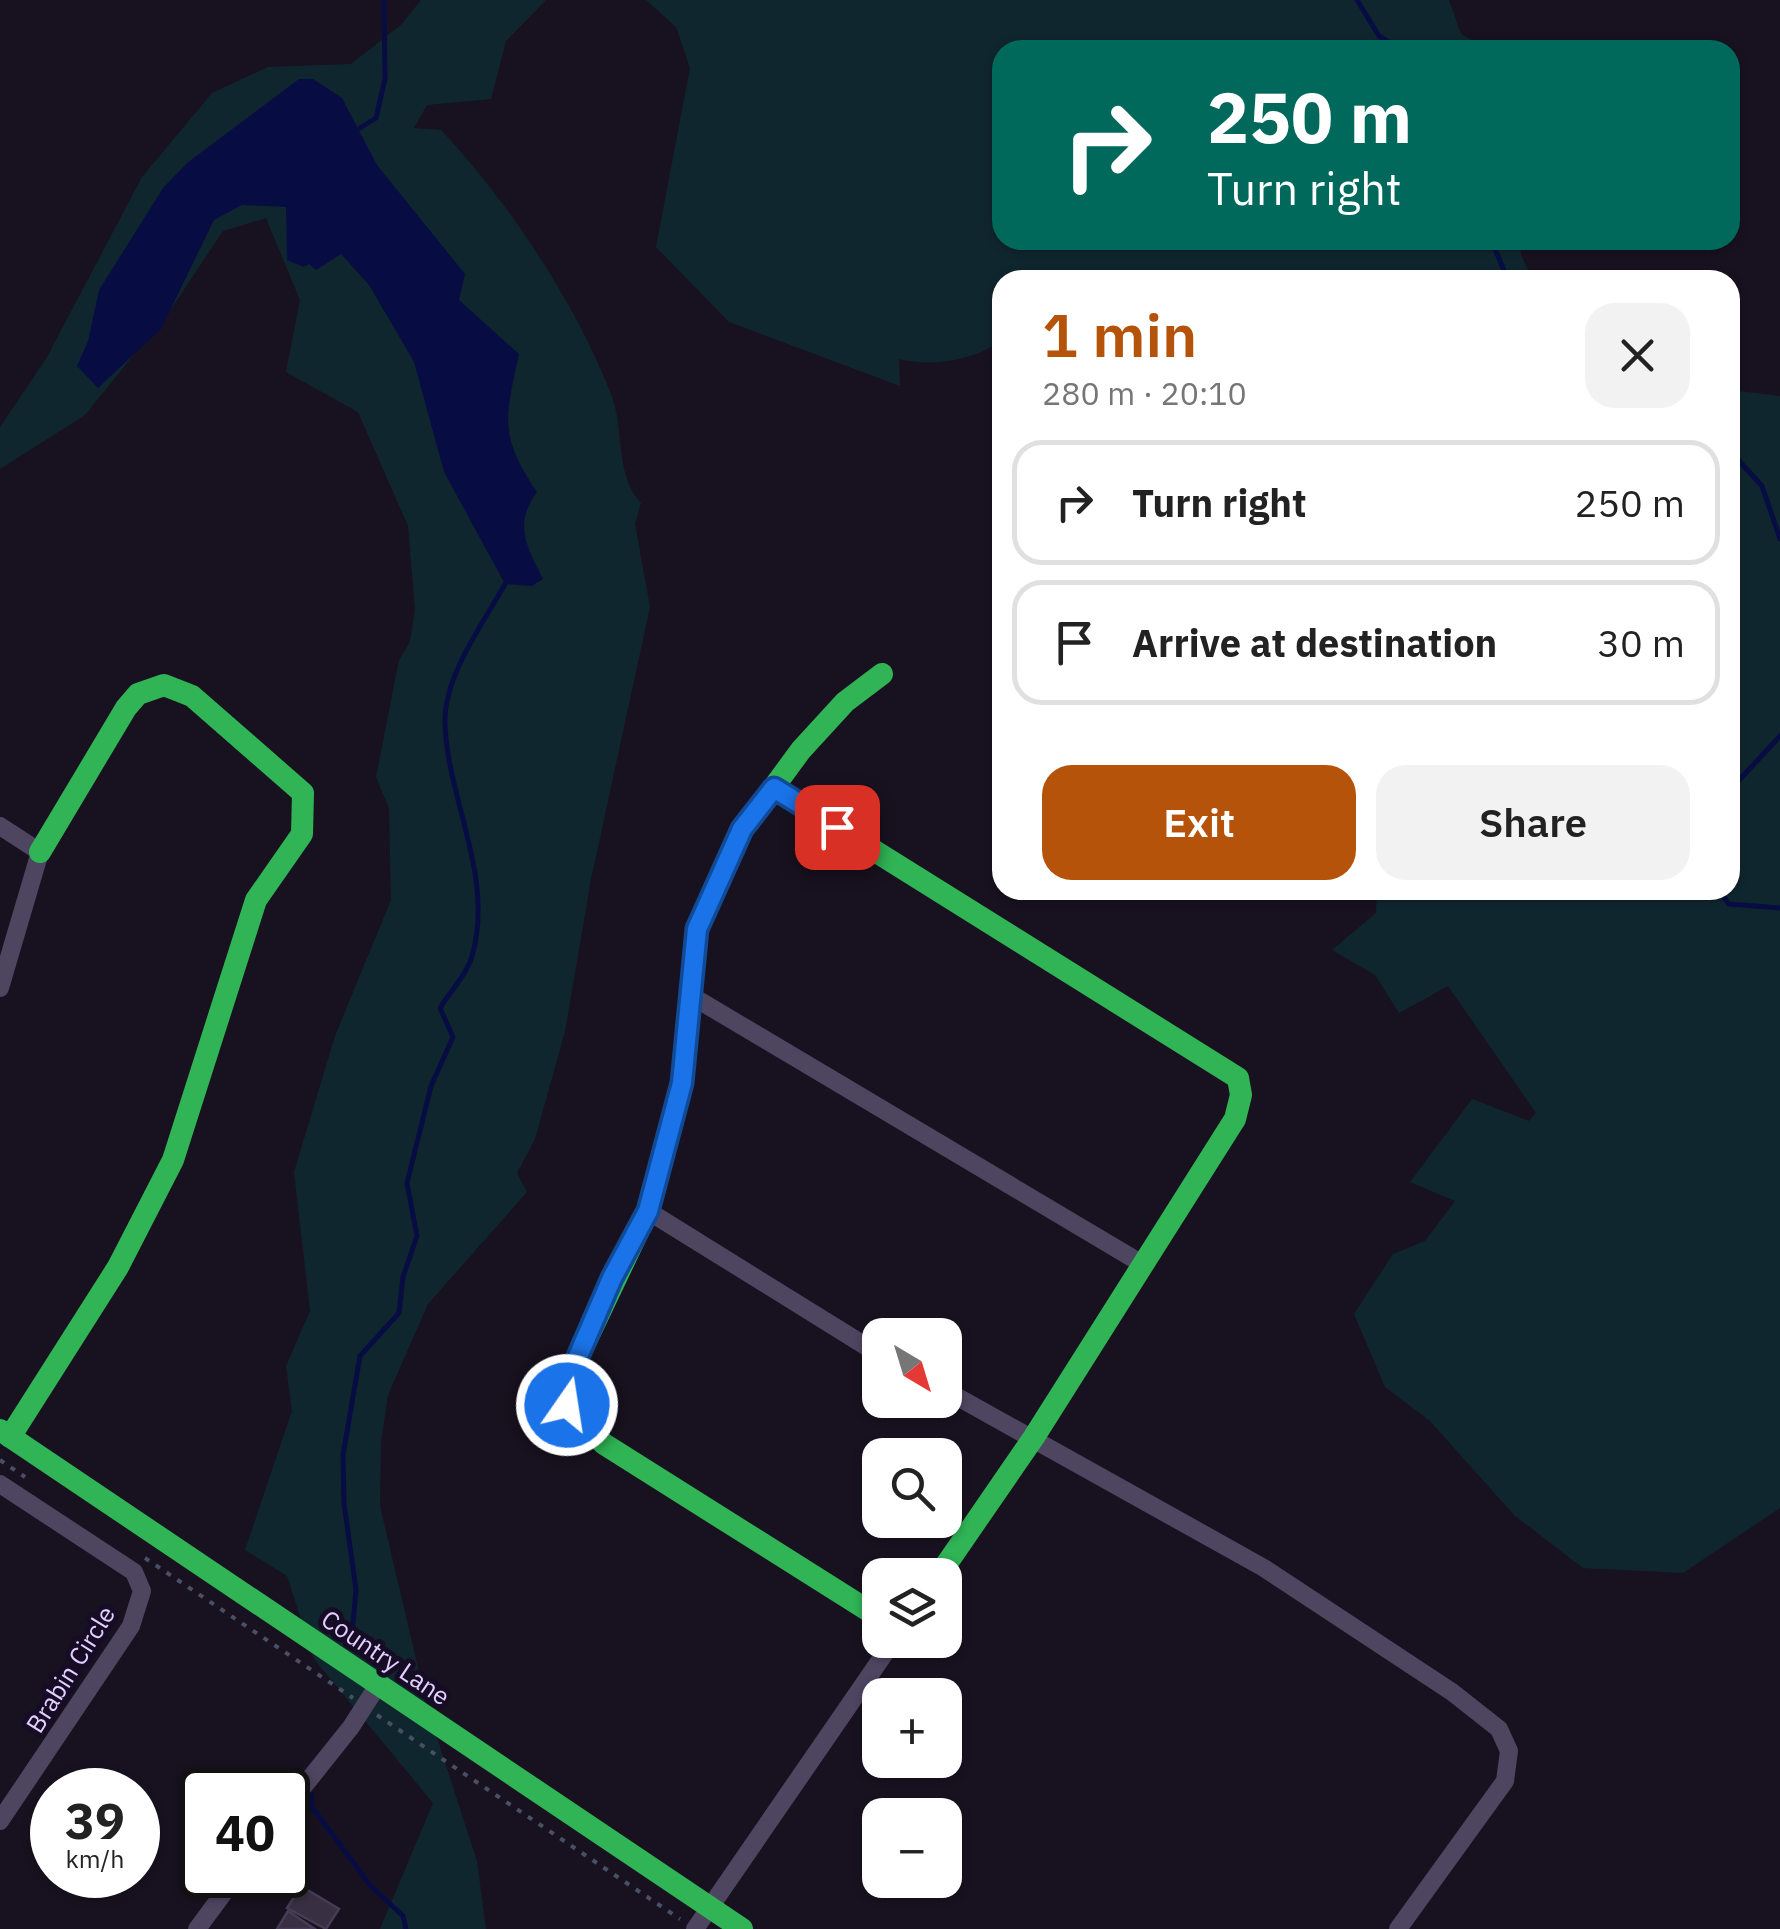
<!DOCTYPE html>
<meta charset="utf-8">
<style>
:root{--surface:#fff;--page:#f2f2f2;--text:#222;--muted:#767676;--line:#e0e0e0;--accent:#b45309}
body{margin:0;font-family:"IBM Plex Sans",sans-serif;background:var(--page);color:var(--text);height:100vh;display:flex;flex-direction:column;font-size:38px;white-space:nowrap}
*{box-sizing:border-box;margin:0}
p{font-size:32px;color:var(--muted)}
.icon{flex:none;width:55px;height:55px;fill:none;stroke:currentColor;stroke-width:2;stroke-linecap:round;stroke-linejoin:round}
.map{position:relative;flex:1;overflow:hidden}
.details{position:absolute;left:992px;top:270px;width:748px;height:630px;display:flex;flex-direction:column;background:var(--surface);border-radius:30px;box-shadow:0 2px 8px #0004}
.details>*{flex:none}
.guide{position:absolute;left:992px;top:40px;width:748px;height:210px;border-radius:30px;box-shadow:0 2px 8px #0004;background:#00695c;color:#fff;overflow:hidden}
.needle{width:65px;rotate:142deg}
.fabs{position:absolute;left:862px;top:1318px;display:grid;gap:20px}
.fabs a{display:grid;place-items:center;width:100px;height:100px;border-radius:20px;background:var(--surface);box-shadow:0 2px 8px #0004;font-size:50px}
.speed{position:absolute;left:30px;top:1768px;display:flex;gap:20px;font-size:50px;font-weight:700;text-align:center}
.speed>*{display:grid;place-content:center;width:130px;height:130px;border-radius:50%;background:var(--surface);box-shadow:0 2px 8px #0004;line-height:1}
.speed small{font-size:25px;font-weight:400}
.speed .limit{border:5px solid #111;border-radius:15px;background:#fff;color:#111}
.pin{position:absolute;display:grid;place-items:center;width:85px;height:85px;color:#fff;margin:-42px;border-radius:20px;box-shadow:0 5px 15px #0006}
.me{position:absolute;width:110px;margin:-55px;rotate:13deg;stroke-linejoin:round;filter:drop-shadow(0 0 8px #0008)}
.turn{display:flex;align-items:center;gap:35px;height:210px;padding:0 50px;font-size:45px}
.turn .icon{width:130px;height:130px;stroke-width:2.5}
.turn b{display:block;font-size:70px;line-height:85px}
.round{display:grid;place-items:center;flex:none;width:105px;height:105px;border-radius:30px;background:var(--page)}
.summary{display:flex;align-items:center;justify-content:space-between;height:170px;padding:0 50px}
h1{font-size:60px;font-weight:600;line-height:75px;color:var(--accent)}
.action{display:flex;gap:20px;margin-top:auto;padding:20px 50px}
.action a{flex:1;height:115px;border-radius:30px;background:var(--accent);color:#fff;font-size:40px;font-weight:600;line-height:115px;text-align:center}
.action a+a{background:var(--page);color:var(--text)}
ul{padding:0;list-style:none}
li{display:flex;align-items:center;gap:30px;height:125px;margin:0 20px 15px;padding:0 30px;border:5px solid var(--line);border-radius:30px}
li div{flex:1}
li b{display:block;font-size:38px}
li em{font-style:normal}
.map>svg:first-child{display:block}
.green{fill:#10262e}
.water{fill:#070d43}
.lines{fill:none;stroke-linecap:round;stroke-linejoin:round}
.stream{stroke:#070d43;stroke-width:5}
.building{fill:#383042;stroke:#463c55;stroke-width:2.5}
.path{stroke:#495065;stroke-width:4;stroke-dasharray:5 8;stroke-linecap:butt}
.street{stroke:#4e4661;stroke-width:18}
.fast{stroke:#30b455;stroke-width:22}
.route-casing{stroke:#114b97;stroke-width:25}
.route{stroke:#1a73e8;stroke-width:18}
.labels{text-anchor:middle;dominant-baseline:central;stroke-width:10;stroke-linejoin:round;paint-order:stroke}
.street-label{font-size:25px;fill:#e2d1ff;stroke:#170c26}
</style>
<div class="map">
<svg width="1780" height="1929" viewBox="0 0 1780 1929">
<rect width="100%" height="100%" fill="#181220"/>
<g class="green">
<path d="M 421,0 L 546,0 L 506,41 L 491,99 L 427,105 L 414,128 L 441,130 C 508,201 575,302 611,394 C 625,429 614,474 641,503 L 635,524 L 650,607 L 591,879 L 565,1031 L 535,1139 L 517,1173 L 527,1192 L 428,1304 L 388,1395 L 381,1442 L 380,1506 L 428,1710 L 477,1861 L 486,1929 L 380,1929 L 433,1803 L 314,1659 L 287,1576 L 245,1550 L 292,1411 L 286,1366 L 310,1311 L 294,1172 L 335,1036 L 391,900 L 389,808 L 376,777 L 399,660 L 410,642 L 415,609 L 408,526 L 358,412 L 286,372 L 300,300 L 266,218 L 223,231 L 173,306 L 85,415 L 0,469 L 0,427 L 47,357 L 142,177 L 212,93 L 268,67 L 351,64 L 402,24 Z"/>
<path d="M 646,0 L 1449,0 L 1461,34 L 1488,50 L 1002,50 L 1002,240 L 1520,240 L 1521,255 L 1533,280 L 1002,280 L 1002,340 C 974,361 932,367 899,359 L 900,386 L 729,322 L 656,247 L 690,68 L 676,27 Z"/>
<polygon points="1730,390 1780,396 1780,1508 1683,1573 1583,1568 1514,1515 1430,1421 1385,1387 1354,1314 1393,1254 1425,1241 1455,1201 1410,1182 1472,1099 1529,1121 1536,1113 1448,986 1399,1013 1375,975 1332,950 1376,913 1377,890 1730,890"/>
</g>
<path class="water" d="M 299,79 L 313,79 L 342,98 L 377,165 L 465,274 L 459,300 L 519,354 C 505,419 499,435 537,492 C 513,524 527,547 543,579 L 532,586 L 505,584 L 444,472 L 414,362 L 369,285 L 341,254 L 316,270 L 309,264 L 304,267 L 287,260 L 286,207 L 242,205 L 214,220 L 161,329 L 98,388 L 77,366 L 88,341 L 99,290 L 163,188 L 187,163 Z"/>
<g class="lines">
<g class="stream">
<polyline points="1357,0 1379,36 1402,50"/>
<polyline points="360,128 376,118 385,79 384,0"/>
<polyline points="1476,240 1495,249 1508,280"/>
<polyline points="1730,451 1762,486 1780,539"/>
<polyline points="1730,790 1780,736"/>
<polyline points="1718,890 1729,904 1780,908"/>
<path d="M 352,1634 L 356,1590 L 344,1503 L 343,1455 L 360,1356 L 399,1313 L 403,1277 L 417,1236 L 407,1183 L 431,1086 L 453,1037 L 440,1008 C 450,992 467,974 472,956 C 495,877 447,799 445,723 C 444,675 483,624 505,584"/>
<polyline points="311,1794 312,1807 370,1885 403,1916 406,1929"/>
</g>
</g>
<g class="building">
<polygon points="301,1886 339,1909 326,1929 287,1908"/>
<polygon points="288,1911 315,1929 277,1929"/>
</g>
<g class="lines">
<g class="path">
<polyline points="0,1460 25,1477"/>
<polyline points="145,1558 353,1698"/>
<polyline points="377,1715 680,1919"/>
</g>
<g class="street">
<polyline points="0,826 40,852 0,988"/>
<polyline points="690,995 1144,1265"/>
<polyline points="648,1211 880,1355"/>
<polyline points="945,1390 1264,1568 1452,1692 1499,1729 1509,1751 1505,1781 1398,1929"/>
<polyline points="0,1484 134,1572 142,1591 131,1626 0,1821"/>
<polyline points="288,1806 351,1727 378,1685"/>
<polyline points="197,1929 237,1875"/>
<polyline points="695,1929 894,1640"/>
</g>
<g class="fast">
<polyline points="774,788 1238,1078 1241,1095 1235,1119 1034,1437 939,1575"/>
<polyline points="0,1430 742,1929"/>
<polyline points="10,1437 118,1267 173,1160 256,900 302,834 303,793 192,696 164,685 138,694 126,708 40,852"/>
<polyline points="880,1618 604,1444 576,1418 567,1381 648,1211 682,1083 697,929 743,829 801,750 845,702 882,674"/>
</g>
</g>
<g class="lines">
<defs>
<polyline id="route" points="567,1405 567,1382 612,1278 648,1211 682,1083 697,929 742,829 774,788 837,827"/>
</defs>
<use href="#route" class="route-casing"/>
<use href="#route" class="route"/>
</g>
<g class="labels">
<g class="street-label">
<text transform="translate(386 1657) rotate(34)">Country Lane</text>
<text transform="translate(70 1669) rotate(-58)">Brabin Circle</text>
</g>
</g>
</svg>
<div class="fabs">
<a><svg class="needle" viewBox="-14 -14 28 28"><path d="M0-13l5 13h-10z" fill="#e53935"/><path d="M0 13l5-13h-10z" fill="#767676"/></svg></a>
<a><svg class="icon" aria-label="search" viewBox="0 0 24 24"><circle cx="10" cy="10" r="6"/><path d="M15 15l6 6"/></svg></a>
<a><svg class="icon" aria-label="layers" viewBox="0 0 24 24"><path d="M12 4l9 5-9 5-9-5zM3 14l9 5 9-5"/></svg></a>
<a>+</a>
<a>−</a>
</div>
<div class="speed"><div>39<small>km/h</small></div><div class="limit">40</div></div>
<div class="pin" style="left:837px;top:827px;background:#d93025"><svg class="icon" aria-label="arrive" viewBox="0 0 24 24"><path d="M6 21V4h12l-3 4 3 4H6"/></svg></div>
<svg class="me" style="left:567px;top:1405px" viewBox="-20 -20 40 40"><circle r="17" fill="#1a73e8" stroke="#fff" stroke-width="3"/><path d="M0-11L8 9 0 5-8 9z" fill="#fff"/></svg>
<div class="guide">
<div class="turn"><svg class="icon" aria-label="right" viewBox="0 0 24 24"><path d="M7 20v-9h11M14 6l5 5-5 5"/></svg><div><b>250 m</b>Turn right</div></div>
</div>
<section class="details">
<div class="summary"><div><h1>1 min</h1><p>280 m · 20:10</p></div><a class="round"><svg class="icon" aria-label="close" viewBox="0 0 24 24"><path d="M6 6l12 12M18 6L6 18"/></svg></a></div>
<ul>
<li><svg class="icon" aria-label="right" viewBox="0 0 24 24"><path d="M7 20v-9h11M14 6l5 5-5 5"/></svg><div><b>Turn right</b></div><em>250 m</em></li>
<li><svg class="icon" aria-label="arrive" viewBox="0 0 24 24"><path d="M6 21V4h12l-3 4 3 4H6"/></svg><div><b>Arrive at destination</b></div><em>30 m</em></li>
</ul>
<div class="action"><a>Exit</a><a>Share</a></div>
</section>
</div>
